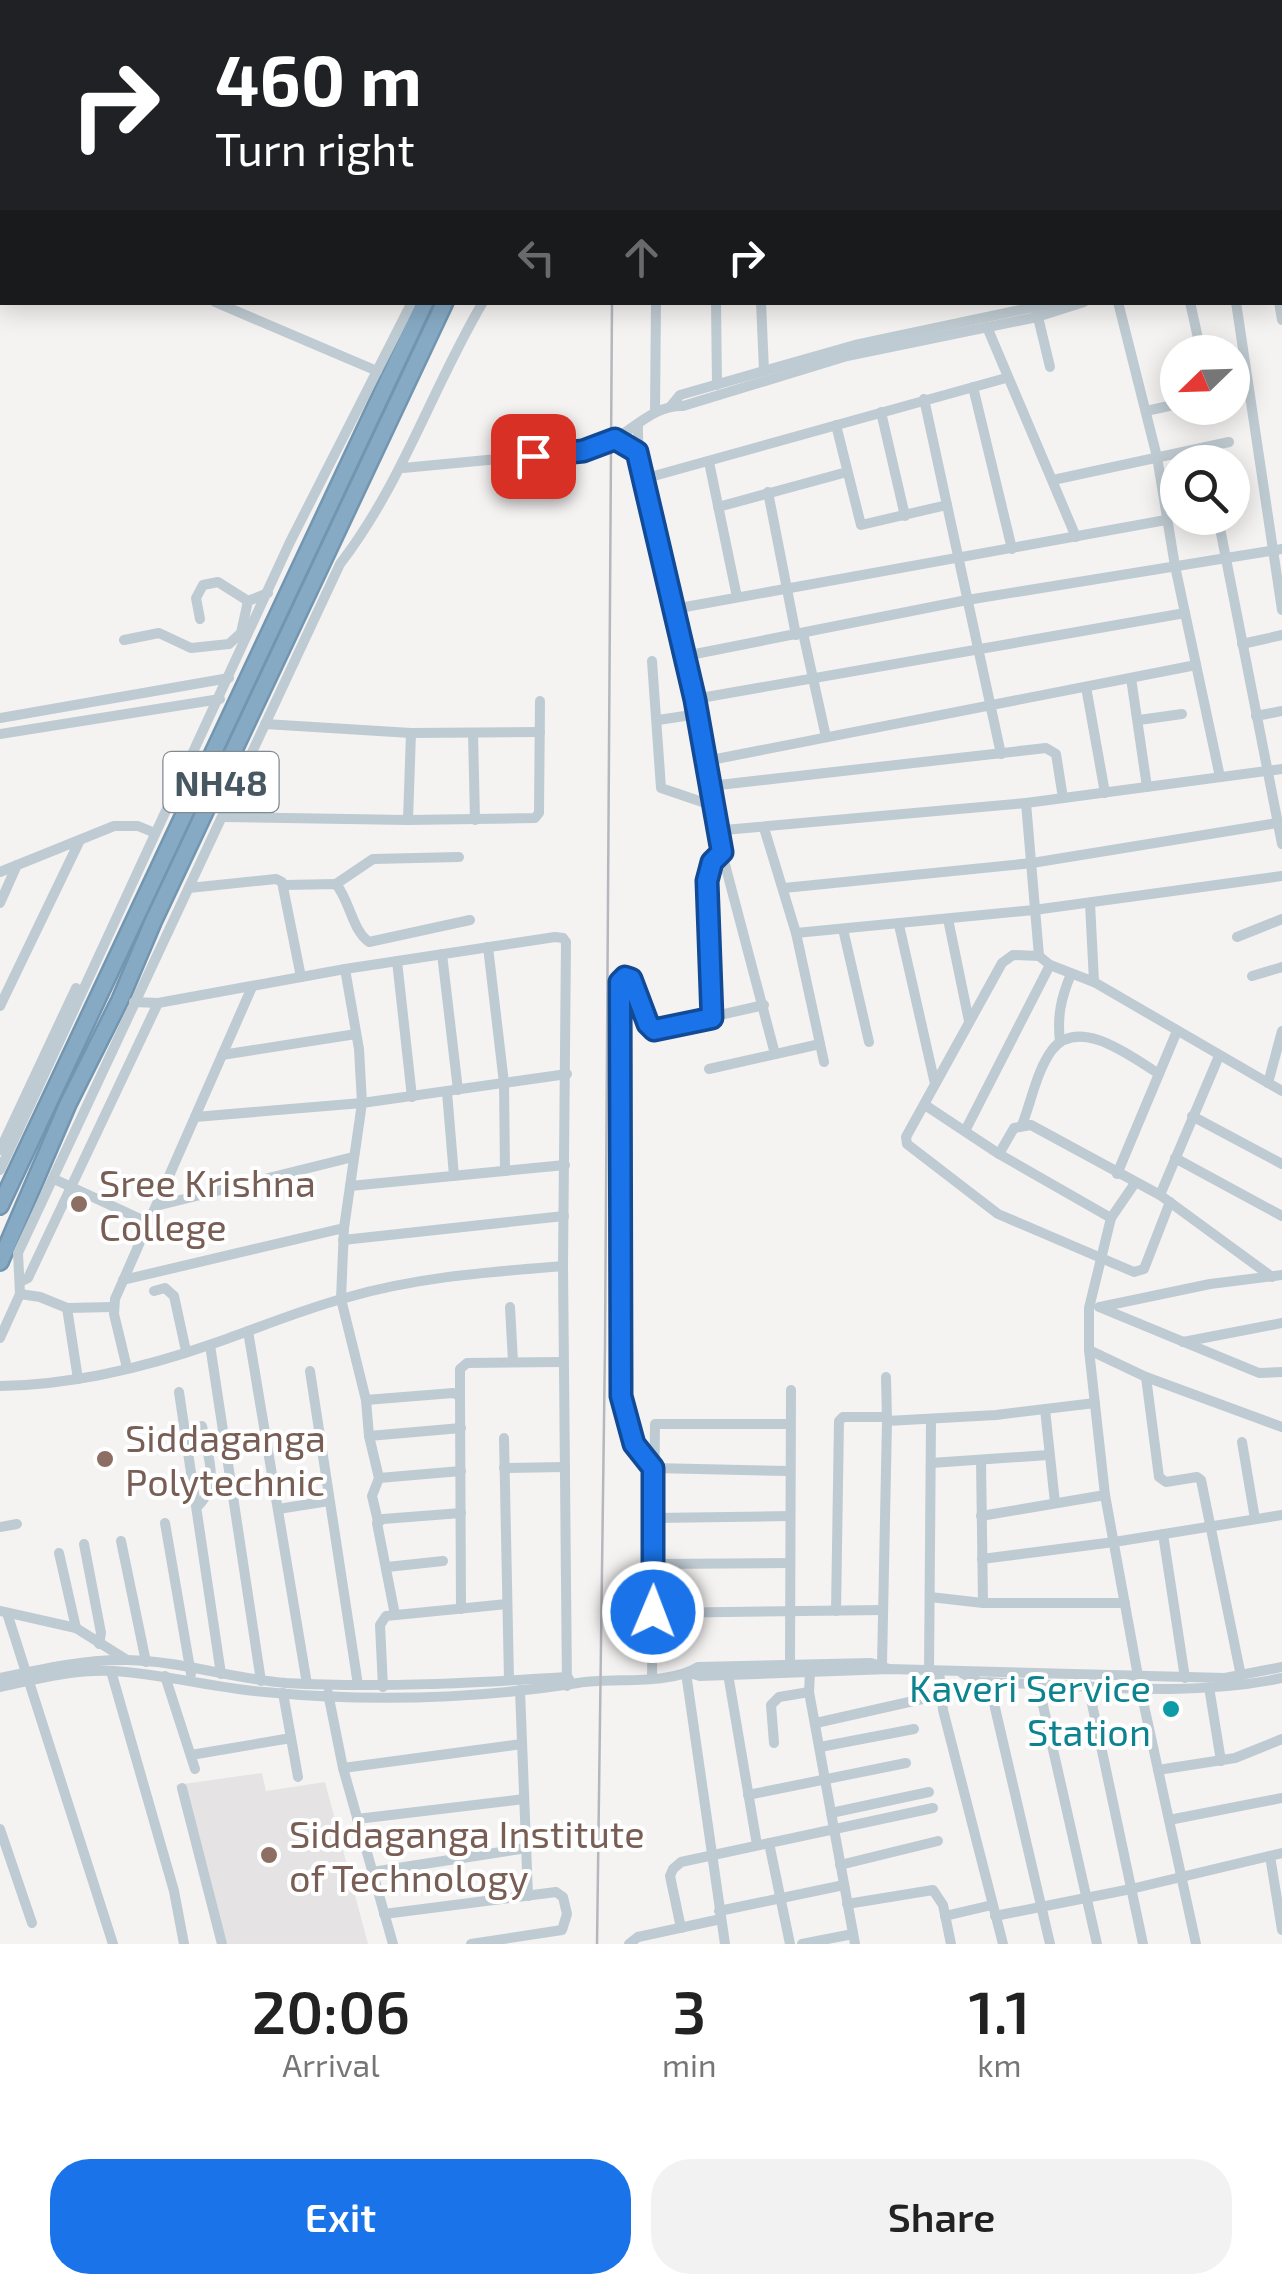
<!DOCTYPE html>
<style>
:root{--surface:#fff;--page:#f2f2f2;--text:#222;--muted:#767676;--accent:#1a73e8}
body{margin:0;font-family:"Exo 2",sans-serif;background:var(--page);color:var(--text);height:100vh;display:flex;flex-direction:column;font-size:38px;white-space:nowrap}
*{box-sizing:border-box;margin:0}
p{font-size:32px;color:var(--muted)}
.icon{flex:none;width:55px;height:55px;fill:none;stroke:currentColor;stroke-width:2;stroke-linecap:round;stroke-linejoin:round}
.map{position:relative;height:1944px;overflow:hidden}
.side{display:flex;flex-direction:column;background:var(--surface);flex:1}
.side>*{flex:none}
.banner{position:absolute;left:0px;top:0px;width:1282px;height:305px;box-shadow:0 5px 25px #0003;background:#202124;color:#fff;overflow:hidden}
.needle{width:65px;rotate:247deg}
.controls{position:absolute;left:1160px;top:335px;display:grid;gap:20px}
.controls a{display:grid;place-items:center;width:90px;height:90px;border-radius:50%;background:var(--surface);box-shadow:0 5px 25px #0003;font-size:50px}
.pin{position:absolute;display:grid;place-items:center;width:85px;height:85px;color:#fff;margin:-42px;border-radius:20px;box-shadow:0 5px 15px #0006}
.me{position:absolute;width:110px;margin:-55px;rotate:1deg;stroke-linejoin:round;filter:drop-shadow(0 0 8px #0008)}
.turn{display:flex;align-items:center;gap:35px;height:210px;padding:0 50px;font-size:45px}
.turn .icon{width:130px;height:130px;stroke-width:2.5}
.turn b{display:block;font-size:70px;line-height:85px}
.lanes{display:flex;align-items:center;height:95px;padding:0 50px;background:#0003;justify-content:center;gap:50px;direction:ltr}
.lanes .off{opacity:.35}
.eta{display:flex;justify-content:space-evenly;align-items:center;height:170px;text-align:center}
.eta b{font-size:60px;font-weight:600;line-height:70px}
.cta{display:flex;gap:20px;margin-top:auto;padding:20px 50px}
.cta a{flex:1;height:115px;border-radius:40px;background:var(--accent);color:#fff;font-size:40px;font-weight:600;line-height:115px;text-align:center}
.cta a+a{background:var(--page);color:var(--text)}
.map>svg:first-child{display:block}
.education{fill:#e6e3e5}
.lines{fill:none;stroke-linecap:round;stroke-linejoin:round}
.highway-casing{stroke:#7295b0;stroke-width:20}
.minor{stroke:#bfcbd2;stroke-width:10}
.highway{stroke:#87aac4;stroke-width:15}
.rail{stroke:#b4b8bd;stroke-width:2.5}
.route-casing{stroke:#114b97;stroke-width:25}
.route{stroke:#1a73e8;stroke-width:18}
.education-dot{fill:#8d6e63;stroke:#fff;stroke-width:4}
.culture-dot{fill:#0f9aa8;stroke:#fff;stroke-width:4}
.labels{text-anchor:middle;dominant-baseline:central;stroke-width:8;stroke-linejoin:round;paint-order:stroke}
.shield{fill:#fff;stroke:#7f8a91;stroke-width:2.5}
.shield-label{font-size:35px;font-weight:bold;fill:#485862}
.education-label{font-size:38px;fill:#785e54;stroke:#fff;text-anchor:start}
.culture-label{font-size:38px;fill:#0d838f;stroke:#fff;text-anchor:end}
</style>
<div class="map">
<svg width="1282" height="1944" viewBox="0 0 1282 1944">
<rect width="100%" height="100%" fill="#f5f2f2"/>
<polygon class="education" points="262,1773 266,1791 325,1782 368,1944 218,1944 176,1785"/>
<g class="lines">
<defs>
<g id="highway">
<polyline points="587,2 588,0"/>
<polyline points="610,2 611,0"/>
<polyline points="0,1206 425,302"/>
<polyline points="0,1262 68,1104 120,1000 153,922 445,302"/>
</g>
</defs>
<use href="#highway" class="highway-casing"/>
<g class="minor">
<polyline points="131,0 131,2"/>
<polyline points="378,0 379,2"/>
<polyline points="964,0 965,2"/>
<polyline points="1015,0 1015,2"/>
<polyline points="1091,0 1092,2"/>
<polyline points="1227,0 1228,2"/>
<polyline points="577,2 579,0"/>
<polyline points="676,2 678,0"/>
<polyline points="848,2 854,0"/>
<polyline points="0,112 2,111"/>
<polyline points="1280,131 1282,130"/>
<polyline points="0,212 2,211"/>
<polyline points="1280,225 1282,224"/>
<polyline points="1280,235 1282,234"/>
<polyline points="215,302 377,371"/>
<polyline points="716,302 717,385"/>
<polyline points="761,302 764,371"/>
<polyline points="1118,302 1157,457 1175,566 1220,777"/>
<polyline points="1190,302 1201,352"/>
<polyline points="1236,302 1282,610"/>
<polyline points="1279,302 1282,320"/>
<polyline points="1037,313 1050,367"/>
<polyline points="987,327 1076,537"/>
<polyline points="973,387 1012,549"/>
<polyline points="924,399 1001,754"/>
<polyline points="671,406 680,395 855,345 1058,302"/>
<polyline points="1146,411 1178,404"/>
<polyline points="655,412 656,302"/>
<polyline points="881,412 905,516"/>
<path d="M 638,424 C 636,496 664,572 682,642 C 697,702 706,763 717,824 L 724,830 L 1026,803 L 1282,769"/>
<polyline points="836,425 861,525 947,505"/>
<polyline points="1207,447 1209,462"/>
<polyline points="709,462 737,597"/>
<path d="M 403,468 L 583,451 C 594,448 605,445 615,439 C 637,426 656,405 683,406 L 847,356 L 1037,317 L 1084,302"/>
<polyline points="643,479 1006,378"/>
<polyline points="1053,480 1229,442"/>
<polyline points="768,492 796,635"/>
<polyline points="718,507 847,472"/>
<polyline points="1218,518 1282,844"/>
<polyline points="674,609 1166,520"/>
<polyline points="200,619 196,598 203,585 218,582 248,601"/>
<polyline points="803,633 826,737"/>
<polyline points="124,640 159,633 191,648 229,644 241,633 248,601 268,593"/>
<polyline points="1242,644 1282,635"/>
<polyline points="685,656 967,600 1282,549"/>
<polyline points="652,661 661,788 714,806"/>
<polyline points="1131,678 1147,787"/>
<polyline points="1086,687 1105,793"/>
<polyline points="695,699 1185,613"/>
<polyline points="1256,716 1282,711"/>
<polyline points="0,718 229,678"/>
<polyline points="658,720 698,714"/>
<polyline points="1139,720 1182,714"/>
<polyline points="265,724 411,733 540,732"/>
<polyline points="473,733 475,820"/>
<polyline points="0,734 220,699"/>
<polyline points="706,761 1196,665"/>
<polyline points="710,786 1046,748 1056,754 1063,798"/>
<polyline points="1026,803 1039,956 1050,965 1094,982 1282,1091"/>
<polyline points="223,817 408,820 535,818 539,813 540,701"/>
<polyline points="408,820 411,733"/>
<polyline points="720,828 722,853 775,1054"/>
<polyline points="764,828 796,933 824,1062"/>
<polyline points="0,872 114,826 138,826 155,833"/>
<polyline points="336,884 373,859 459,857"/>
<path d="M 284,885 L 336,884 C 350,901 352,930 369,942 L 470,920"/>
<polyline points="189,888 276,879 282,882 301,977"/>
<polyline points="784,888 1032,863 1277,823"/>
<polyline points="0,903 17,865"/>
<polyline points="1090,903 1094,982"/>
<polyline points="948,919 969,1021"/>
<polyline points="899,925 935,1084"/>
<polyline points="843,929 869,1042"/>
<polyline points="796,933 1034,910 1282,876"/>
<polyline points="1237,937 1282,919"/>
<polyline points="488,947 504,1083 505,1171"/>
<polyline points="442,954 458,1090"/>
<polyline points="1039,956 1013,955 1002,963 906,1137 907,1144 998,1214 1134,1272 1144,1269 1170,1202"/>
<polyline points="397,961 412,1097"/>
<polyline points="345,969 359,1049 362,1103 344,1228 341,1299 366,1400 453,1393 460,1396 461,1609"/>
<polyline points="1252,976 1282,967"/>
<polyline points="134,1002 158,1003 345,969 555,937 563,938 566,942 563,1266 567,1686"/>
<polyline points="764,1005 654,1030 648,1023 631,979 625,977 620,982 621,1396 633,1444 653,1468 790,1471"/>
<polyline points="0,1006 80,840"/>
<polyline points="712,1018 707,881 712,862 722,853"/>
<path d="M 1060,1042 C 1057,1016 1061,998 1071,974"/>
<polyline points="222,1055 356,1034"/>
<polyline points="709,1069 820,1044"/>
<polyline points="1268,1083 1282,1031"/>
<polyline points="447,1092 454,1176"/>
<polyline points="925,1105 999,1154 1111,1218 1089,1308 1089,1350 1105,1495 1140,1687 1196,1944"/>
<polyline points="1192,1116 1282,1164"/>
<polyline points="195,1117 362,1103 567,1074"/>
<path d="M 1022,1125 C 1031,1102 1037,1070 1052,1050 C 1079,1015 1133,1058 1159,1074"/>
<polyline points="965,1131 1050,965"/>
<polyline points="0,1150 76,988"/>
<polyline points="999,1154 1014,1128 1031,1125 1160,1195 1272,1277"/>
<polyline points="1175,1158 1282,1216"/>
<polyline points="0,1170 290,542 412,302"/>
<polyline points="1117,1174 1177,1031"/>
<polyline points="54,1179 149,1223"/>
<polyline points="350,1186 565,1165"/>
<polyline points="1160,1195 1219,1056"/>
<polyline points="156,1206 353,1157"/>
<polyline points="1111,1218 1135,1183"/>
<polyline points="343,1240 564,1216"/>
<polyline points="123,1280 344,1228"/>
<polyline points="22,1281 28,1278 158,1003"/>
<polyline points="154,1291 165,1288 174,1296 186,1351"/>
<polyline points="20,1294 40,1297 67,1308 113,1307"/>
<polyline points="510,1307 513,1362"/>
<polyline points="1099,1307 1259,1373 1282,1372"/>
<polyline points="1100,1307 1210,1284 1282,1275"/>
<polyline points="67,1308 78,1379"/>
<polyline points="248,1331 307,1684"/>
<path d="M 0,1338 L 20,1294 L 18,1253 L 340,564 C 403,482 431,390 483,302"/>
<polyline points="1183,1342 1282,1323"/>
<polyline points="210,1345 261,1681"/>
<polyline points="1089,1350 1146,1377 1282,1427"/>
<polyline points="127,1368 114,1314 115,1299 252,987"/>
<polyline points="310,1371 358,1685"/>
<polyline points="886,1377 887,1420"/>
<polyline points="1146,1377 1159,1477 1166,1482 1197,1477 1201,1480 1241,1676"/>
<path d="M 0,1386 C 73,1385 147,1367 215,1343 C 258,1328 301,1310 345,1298 C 416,1277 489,1272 563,1266"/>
<polyline points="179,1392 221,1674"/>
<polyline points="460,1396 460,1369 467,1363 563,1362"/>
<polyline points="366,1400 369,1436 379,1478 372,1496 378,1521"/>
<polyline points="1045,1409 1055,1503"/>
<polyline points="369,1436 461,1428"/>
<polyline points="504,1438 509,1680"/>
<polyline points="1242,1442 1255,1519"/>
<polyline points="981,1460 983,1603"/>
<polyline points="931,1463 1048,1455"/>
<polyline points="504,1468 565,1467"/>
<polyline points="379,1478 461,1471"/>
<path d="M 198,1506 C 221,1483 207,1454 202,1426"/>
<polyline points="278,1509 329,1501"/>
<polyline points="981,1516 1105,1495"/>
<polyline points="654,1518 790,1516"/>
<polyline points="165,1523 191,1674"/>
<polyline points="0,1527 17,1524"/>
<polyline points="1163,1534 1185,1678"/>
<polyline points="121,1541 146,1662"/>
<polyline points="84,1544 101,1633 99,1644"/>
<polyline points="59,1553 76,1628"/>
<polyline points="982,1559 1114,1542 1282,1515"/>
<polyline points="653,1564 790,1563"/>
<polyline points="387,1567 443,1561"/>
<polyline points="930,1597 983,1603 1125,1603"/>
<polyline points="0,1611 76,1628 127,1660"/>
<polyline points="836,1611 839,1421 843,1417 887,1417"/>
<polyline points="7,1613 113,1944"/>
<polyline points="653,1613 883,1610"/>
<polyline points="395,1615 377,1523 383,1519 461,1513"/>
<polyline points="790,1664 791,1390"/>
<polyline points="882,1665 887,1421 996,1415 1095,1403"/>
<polyline points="111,1671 174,1891 184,1944"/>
<polyline points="929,1671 931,1420"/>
<polyline points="939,1671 943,1710 1003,1944"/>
<polyline points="810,1672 809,1692 855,1944"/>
<polyline points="686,1673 725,1944"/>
<polyline points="689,1673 700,1676 889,1669 1225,1678 1282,1667"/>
<path d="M 962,1673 L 979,1682 C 1078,1684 1184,1699 1282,1678"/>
<polyline points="728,1674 757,1845"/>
<polyline points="165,1676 195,1769"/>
<path d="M 0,1678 C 41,1669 86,1659 128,1660 C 181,1661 233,1679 286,1683 C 380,1688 472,1683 567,1677 L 569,1679"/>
<polyline points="652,1678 655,1424 790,1424"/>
<polyline points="989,1682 1050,1944"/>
<polyline points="1038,1683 1097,1944"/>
<polyline points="1088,1685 1143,1944"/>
<path d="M 0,1687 C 37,1679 75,1669 113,1671 C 165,1674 214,1688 265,1692 C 369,1702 475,1699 578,1683 C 613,1677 668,1686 698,1667 L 871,1663 L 889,1669"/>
<polyline points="383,1687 380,1625 386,1616 507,1604"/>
<polyline points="1209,1687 1221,1761"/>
<polyline points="520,1690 528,1896"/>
<polyline points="283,1693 298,1777"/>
<polyline points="328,1693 343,1768 393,1944"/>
<polyline points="816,1723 940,1695"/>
<polyline points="774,1743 771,1705 779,1697 809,1692"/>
<polyline points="820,1747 914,1729"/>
<polyline points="191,1755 291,1738"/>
<polyline points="343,1768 522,1744"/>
<polyline points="1158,1770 1235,1758 1282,1739"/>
<polyline points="182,1788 222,1944"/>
<polyline points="748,1795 906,1763"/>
<polyline points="831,1813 929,1792"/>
<polyline points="357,1819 524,1799"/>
<polyline points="1169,1820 1282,1798"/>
<polyline points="0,1829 32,1923"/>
<polyline points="769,1843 790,1944"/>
<polyline points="1270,1856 1282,1930"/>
<polyline points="840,1865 938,1841"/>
<polyline points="372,1872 527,1848"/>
<polyline points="847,1904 933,1890 943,1905 951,1944"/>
<polyline points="719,1911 844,1885"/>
<polyline points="384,1914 556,1892 563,1897 567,1914 562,1930 471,1944"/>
<polyline points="945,1916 992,1905"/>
<polyline points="995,1916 1131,1889 1282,1853"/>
<polyline points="681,1928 670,1876 673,1869 681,1862 933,1808"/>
<polyline points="629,1944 638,1937 721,1919"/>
<polyline points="802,1944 853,1934"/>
</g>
<use href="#highway" class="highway"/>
<g class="rail">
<polyline points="604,2 604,0"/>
<polyline points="597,1944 605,1346 612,302"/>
</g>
</g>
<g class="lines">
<defs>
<polyline id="route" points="533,456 583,451 615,439 637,452 695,700 722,852 712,862 707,881 712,1018 654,1030 648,1024 631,979 625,977 620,982 621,1396 634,1444 653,1468 653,1612"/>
</defs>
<use href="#route" class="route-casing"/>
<use href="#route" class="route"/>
</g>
<g class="education-dot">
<circle cx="79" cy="1204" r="10"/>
<circle cx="105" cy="1459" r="10"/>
<circle cx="269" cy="1855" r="10"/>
</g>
<circle class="culture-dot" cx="1171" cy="1709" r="10"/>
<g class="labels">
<rect class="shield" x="163.5" y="752" width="115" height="60" rx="8"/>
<g class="shield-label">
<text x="221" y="782">NH48</text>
</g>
<g class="education-label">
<text x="99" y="1182">Sree Krishna<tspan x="99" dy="44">College</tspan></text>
<text x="125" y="1437">Siddaganga<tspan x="125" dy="44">Polytechnic</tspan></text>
<text x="289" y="1833">Siddaganga Institute<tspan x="289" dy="44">of Technology</tspan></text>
</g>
<g class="culture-label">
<text x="1151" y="1687">Kaveri Service<tspan x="1151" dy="44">Station</tspan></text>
</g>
</g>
</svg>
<div class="controls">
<a><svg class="needle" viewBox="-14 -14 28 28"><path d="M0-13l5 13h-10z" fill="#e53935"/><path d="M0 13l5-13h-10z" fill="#767676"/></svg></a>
<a><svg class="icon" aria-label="search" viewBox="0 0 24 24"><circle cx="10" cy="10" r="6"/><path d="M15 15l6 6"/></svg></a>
</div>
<div class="pin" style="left:533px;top:456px;background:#d93025"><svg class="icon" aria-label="arrive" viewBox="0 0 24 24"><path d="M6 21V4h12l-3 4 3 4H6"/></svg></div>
<svg class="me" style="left:653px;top:1612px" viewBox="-20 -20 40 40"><circle r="17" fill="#1a73e8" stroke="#fff" stroke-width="3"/><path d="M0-11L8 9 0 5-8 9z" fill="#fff"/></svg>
<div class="banner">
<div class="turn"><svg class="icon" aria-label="right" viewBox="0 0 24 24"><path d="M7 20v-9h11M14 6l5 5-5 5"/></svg><div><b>460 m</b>Turn right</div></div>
<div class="lanes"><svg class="icon off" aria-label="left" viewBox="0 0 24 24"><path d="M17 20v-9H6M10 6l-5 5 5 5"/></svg><svg class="icon off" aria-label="ahead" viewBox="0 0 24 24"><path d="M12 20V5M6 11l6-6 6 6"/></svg><svg class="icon" aria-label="right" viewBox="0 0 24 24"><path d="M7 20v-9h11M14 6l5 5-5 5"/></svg></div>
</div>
</div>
<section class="side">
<div class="eta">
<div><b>20:06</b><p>Arrival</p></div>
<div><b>3</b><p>min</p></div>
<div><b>1.1</b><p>km</p></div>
</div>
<div class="cta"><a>Exit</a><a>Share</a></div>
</section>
